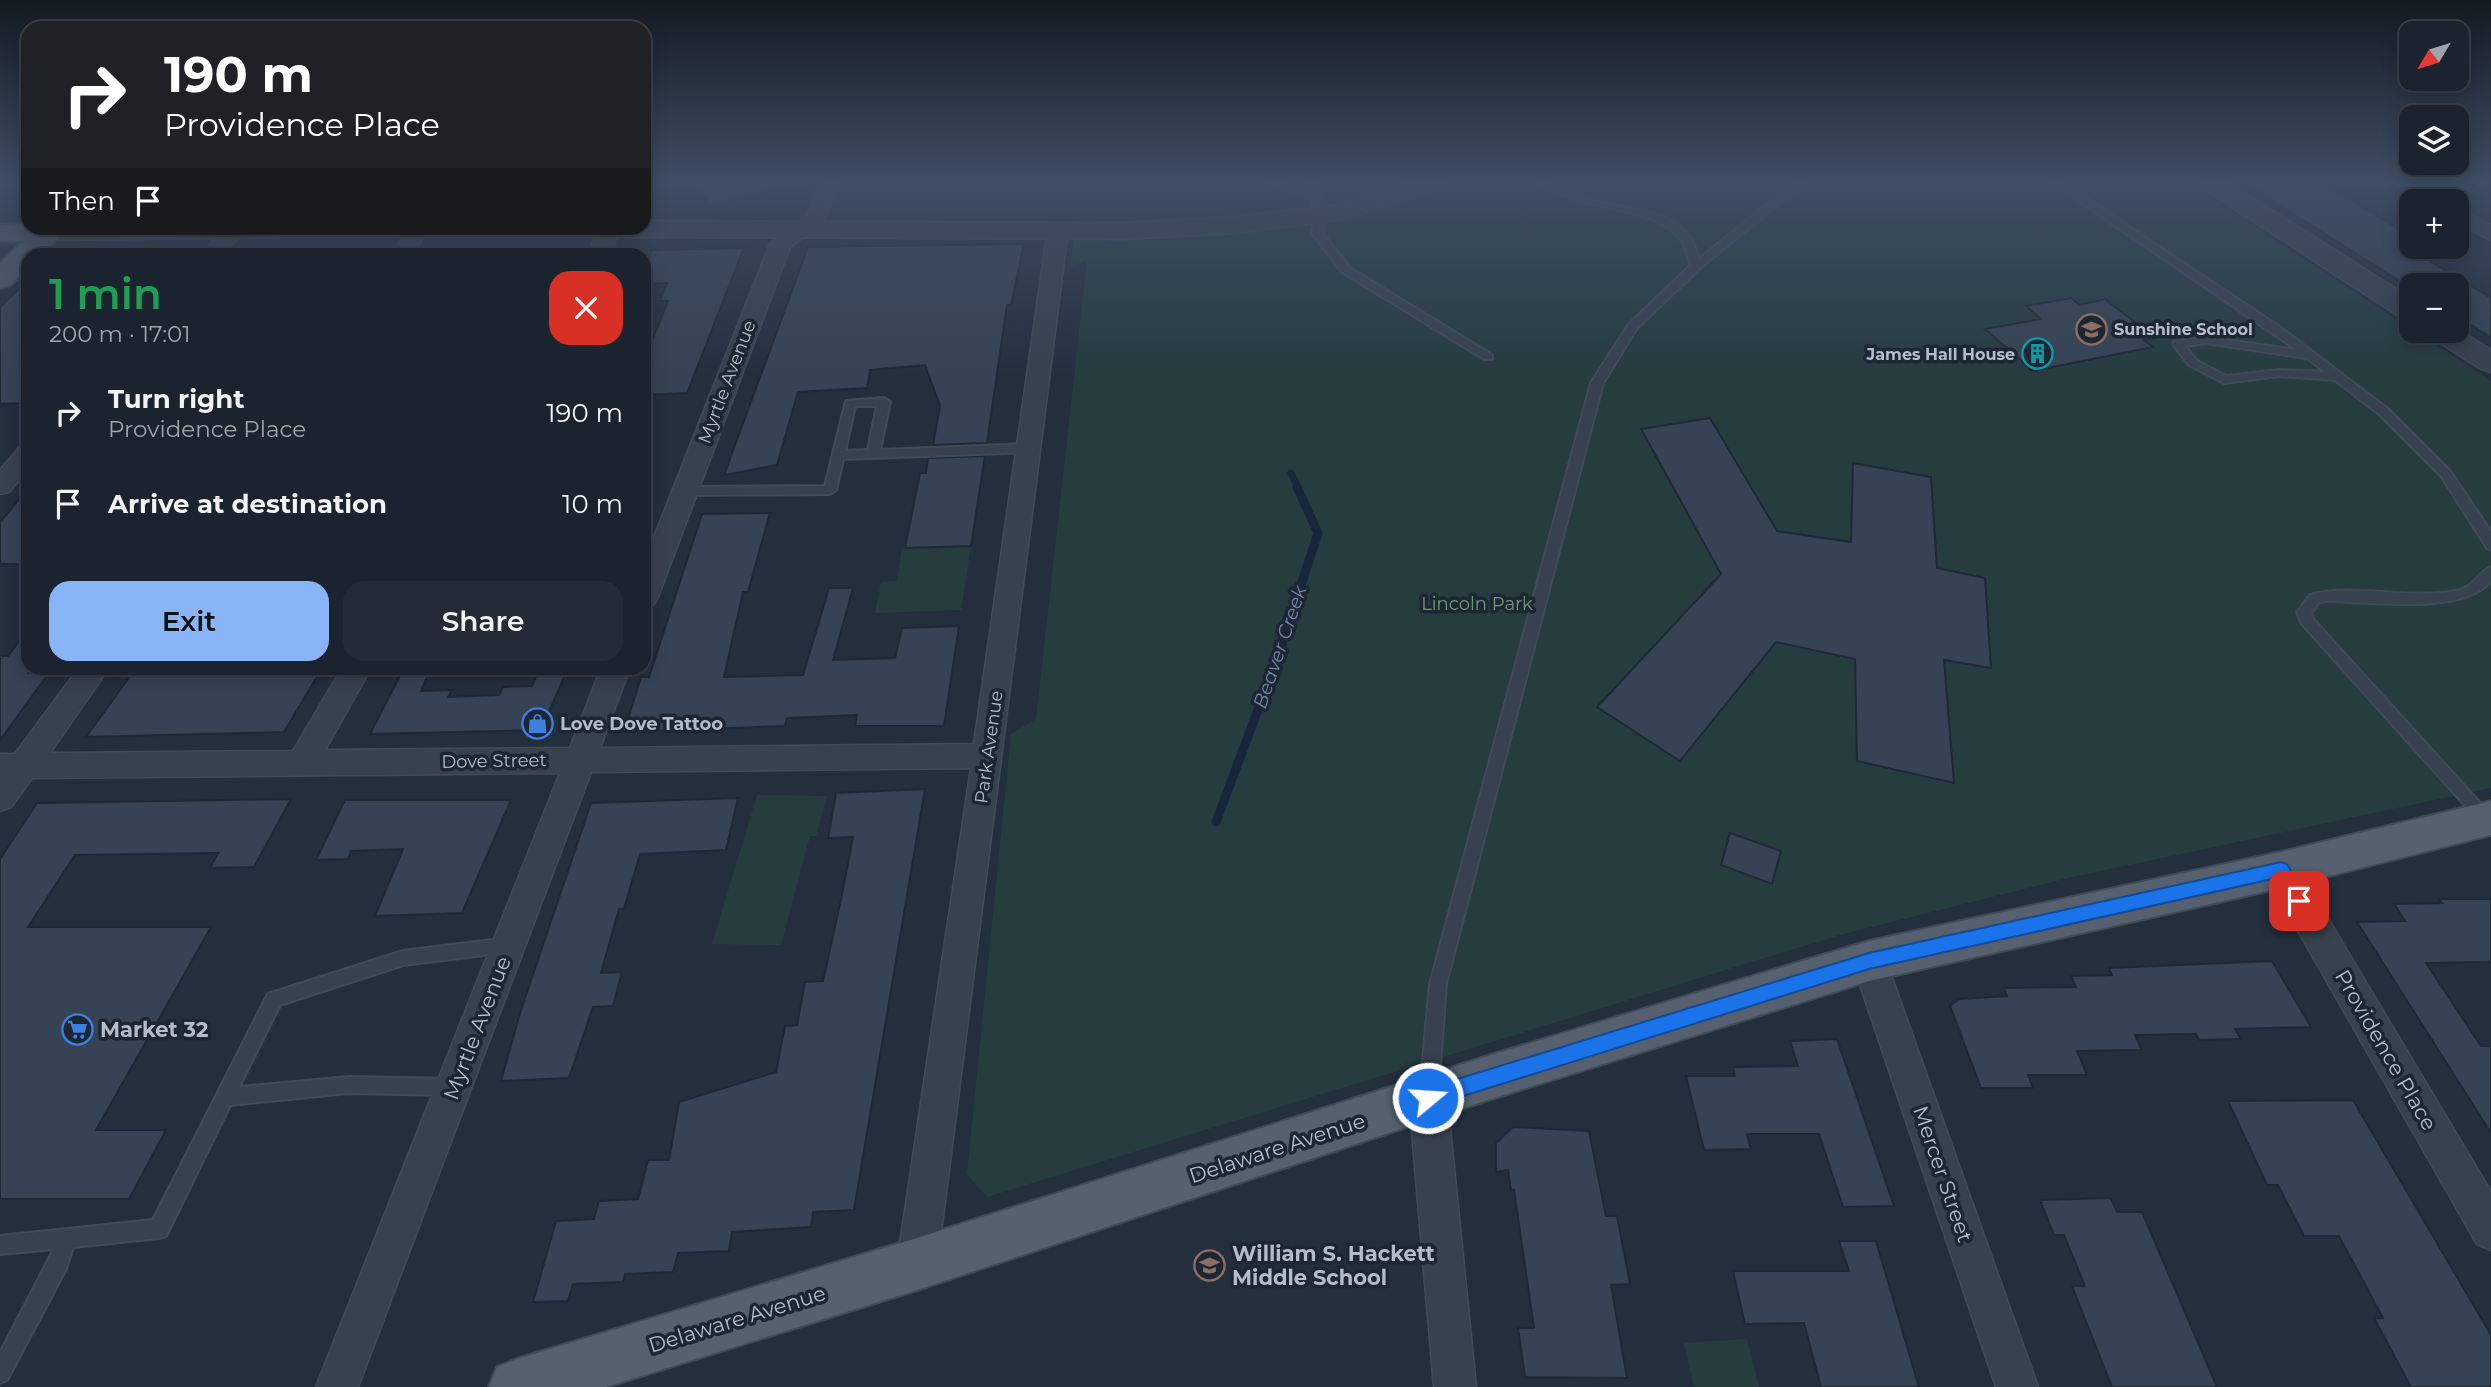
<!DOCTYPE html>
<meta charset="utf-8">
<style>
:root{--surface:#1b232e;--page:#242b36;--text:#f1f3f6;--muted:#a0a4aa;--line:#39404a;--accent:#8ab4f8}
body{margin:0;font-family:Montserrat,sans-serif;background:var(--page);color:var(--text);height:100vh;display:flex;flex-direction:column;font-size:26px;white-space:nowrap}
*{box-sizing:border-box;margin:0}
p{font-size:23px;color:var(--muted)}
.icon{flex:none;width:38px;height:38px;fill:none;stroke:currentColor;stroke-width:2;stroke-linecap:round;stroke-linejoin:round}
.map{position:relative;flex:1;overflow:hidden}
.panel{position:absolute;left:21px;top:248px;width:630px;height:427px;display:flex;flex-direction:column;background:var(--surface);border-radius:21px;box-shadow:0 4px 18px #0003,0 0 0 2px var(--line)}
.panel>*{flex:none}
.hud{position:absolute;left:21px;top:21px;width:630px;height:214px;border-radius:21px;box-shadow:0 4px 18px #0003,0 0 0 2px var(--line);background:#202124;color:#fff;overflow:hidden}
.needle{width:46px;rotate:232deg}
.tools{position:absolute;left:2399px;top:21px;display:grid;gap:14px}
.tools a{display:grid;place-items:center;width:70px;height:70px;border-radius:14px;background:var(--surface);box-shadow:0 4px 18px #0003,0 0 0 2px var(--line);font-size:35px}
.pin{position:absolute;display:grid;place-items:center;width:60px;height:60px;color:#fff;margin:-30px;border-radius:14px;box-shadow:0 4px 10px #0006}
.me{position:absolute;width:77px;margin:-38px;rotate:72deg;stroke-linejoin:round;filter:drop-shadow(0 0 5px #0008)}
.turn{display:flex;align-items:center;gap:24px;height:147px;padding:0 28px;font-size:32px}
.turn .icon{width:91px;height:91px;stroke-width:2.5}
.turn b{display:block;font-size:49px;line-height:60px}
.then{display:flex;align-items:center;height:66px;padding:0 28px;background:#0003;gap:14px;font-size:26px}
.round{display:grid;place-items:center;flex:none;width:74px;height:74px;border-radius:21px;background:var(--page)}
.head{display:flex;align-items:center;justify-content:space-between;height:119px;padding:0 28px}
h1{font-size:42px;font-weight:600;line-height:52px;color:#1e9e55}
.button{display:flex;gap:14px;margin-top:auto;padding:14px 28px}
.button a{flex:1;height:80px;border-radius:21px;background:var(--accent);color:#111;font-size:28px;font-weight:600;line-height:80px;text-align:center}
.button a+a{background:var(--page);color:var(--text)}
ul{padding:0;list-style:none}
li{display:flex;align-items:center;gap:21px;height:91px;padding:0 28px}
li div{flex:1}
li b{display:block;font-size:26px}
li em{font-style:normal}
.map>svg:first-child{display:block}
.green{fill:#263c3f}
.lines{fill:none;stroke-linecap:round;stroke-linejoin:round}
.stream-far1{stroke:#17263c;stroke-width:7}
.stream{stroke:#17263c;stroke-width:9}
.building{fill:#364354;stroke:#1f2835;stroke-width:2}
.service-casing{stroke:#414a57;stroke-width:4}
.minor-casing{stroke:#414a57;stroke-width:3}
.tertiary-casing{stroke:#414a57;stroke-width:3}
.primary-casing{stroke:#414a57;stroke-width:4}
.service{fill:#38414e;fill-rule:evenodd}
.minor{fill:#38414e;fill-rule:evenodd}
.tertiary{fill:#38414e;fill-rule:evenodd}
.primary{fill:#56606e;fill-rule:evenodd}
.route{fill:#1a73e8;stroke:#114b97;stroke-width:2}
.labels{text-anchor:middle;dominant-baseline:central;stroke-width:7;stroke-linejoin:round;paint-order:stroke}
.far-poi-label{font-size:16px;font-weight:bold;fill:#b4bcc9;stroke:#1d2633;text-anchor:start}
.street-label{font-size:18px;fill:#b4bcc9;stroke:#1d2633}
.park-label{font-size:18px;fill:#6b9a76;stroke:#1d2633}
.poi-label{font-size:18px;font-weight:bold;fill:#b4bcc9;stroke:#1d2633;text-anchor:start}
.water-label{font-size:19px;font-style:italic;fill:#6d86a8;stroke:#1d2633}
.near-street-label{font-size:21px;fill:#b4bcc9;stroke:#1d2633}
.near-poi-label{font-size:21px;font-weight:bold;fill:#b4bcc9;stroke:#1d2633;text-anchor:start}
</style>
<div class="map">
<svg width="2491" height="1387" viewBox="0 0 2491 1387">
<rect width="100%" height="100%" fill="#242f3e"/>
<g class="green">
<polygon points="840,182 2186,182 2491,381 2491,788 2068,878 1843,934 987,1197 967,1174 1011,734 1036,719 1087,260 1070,267 1076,219 828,220"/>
<polygon points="971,546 961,610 875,613 881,582 897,581 902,548"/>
<polygon points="757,795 827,796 816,836 810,836 781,945 712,944"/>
<polygon points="1747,1339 1759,1387 1694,1387 1684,1343"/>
</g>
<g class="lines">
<polyline class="stream-far1" points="1291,473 1298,488"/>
<polyline class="stream" points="1216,822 1277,659 1318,533 1297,487"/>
</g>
<g class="building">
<polygon points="695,182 772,182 773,189 710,206"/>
<polygon points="2243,182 2321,182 2412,237 2412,247 2427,247 2439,254 2423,257 2491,298 2491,338 2467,322 2457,324 2457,285 2412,285 2412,289"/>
<polygon points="1024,244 1011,305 1007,305 987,443 933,445 940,406 925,365 870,370 867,388 798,392 777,465 724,475 808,247"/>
<polygon points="744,248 687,393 644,395 644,361 668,301 660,301 667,283 644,284 644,270 652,250"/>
<polygon points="28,280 28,403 0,404 0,307"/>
<polygon points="2071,298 2080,305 2105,299 2155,338 2144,340 2153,347 2033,371 1985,329 2041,319 2026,306"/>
<polygon points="1710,418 1777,531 1851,542 1853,463 1931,477 1937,568 1985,578 1991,668 1944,660 1954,783 1857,761 1855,659 1776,642 1680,761 1597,707 1721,574 1641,429"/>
<polygon points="985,456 971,546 905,548 920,473 926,473 928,458"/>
<polygon points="28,489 28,564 0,564 0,522"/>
<polygon points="770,513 748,592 743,592 724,677 803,675 829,588 853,588 833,660 895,658 902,628 959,626 944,726 855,726 857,715 787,718 785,726 624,732 641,677 649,677 702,514"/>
<polygon points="28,629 28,673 49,673 0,740 0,656 8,656"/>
<polygon points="136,668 322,668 284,732 86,737"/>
<polygon points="404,668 431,668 421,691 452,690 448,697 499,695 503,687 532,686 537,674 566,673 541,730 370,734"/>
<polygon points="925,789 854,1210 813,1212 811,1227 732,1232 729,1251 678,1253 673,1272 625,1274 623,1282 573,1284 568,1301 533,1302 556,1221 594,1219 599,1201 638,1199 648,1160 669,1160 679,1102 776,1072 785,1026 797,1025 805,982 823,981 842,895 853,837 828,838 836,793"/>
<polygon points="738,798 726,850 640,854 624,909 619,909 601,973 622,972 613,1006 593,1007 569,1078 501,1081 521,1010 591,803"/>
<polygon points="291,799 254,867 210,868 218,853 75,855 28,927 211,927 96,1130 166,1130 129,1199 0,1199 0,859 37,803"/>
<polygon points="345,800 511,800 462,913 375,916 403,849 351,851 348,859 316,860"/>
<polygon points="1730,833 1781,851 1772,884 1721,865"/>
<polygon points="2439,899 2491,899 2491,962 2426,963 2481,1046 2491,1046 2491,1133 2357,922 2405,921 2394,904 2442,903"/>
<polygon points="2272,961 2311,1027 2235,1029 2241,1039 2199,1040 2196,1034 2135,1035 2142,1050 2077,1051 2087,1075 2028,1075 2033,1088 1981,1088 1950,1006 1959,999 2007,996 2004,988 2076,987 2071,976 2112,975 2109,968"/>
<polygon points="1837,1039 1894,1206 1843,1207 1819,1134 1747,1134 1751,1149 1704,1150 1686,1076 1735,1076 1733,1067 1798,1066 1790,1041"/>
<polygon points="2353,1100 2491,1335 2491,1387 2411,1387 2374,1318 2383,1318 2339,1236 2304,1236 2278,1185 2267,1185 2228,1101"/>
<polygon points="1513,1127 1589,1131 1606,1216 1617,1216 1630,1284 1611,1285 1627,1378 1525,1377 1518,1328 1534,1328 1514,1190 1511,1190 1508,1170 1496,1172 1496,1143"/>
<polygon points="2111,1198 2117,1212 2142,1212 2217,1387 2112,1387 2072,1286 2085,1286 2064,1235 2054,1235 2040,1200"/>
<polygon points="1839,1241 1876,1241 1919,1387 1821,1387 1804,1323 1745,1324 1733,1271 1849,1271"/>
</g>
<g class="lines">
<defs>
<g id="service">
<polygon points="1267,182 1281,182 1310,190 1308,182 1318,182 1325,215 1322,233 1350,268 1492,355 1492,359 1484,359 1342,272 1312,233 1315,215 1311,197"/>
<path d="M 1537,182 C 1556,181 1570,193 1588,199 C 1621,210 1669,206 1691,239 C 1695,244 1696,252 1699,259 L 1795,182 L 1805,182 L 1700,268 L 1637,328 L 1603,383 L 1446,984 L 1438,1093 L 1435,1099 L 1429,1101 L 1423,1099 L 1420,1093 L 1430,984 L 1591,383 L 1629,324 L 1691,265 C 1688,258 1686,247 1681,240 C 1657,205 1575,211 1537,182 Z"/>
<path d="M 2051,182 L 2062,182 L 2281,328 L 2388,409 L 2450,471 L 2491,532 L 2491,549 L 2487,548 L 2442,477 L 2380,415 L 2335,380 L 2279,376 L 2224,383 L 2189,365 L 2173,344 L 2174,342 L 2206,337 L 2297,350 ZM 2206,343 L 2307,358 L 2325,372 L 2279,370 L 2226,376 L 2197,361 L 2185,346 Z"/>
<path d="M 884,398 L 890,402 L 880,450 L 1029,444 L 1035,448 L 1029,452 L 843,459 L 836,490 L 830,494 L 685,495 L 679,491 L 685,487 L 825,486 L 846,401 ZM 855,406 L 877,406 L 868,450 L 845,451 Z"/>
<path d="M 2491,567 L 2491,581 C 2462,615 2372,602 2329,601 L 2319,602 L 2311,613 L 2313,619 L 2490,814 L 2490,822 L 2485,824 L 2480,822 L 2302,624 L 2297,612 L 2310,595 C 2353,583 2410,600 2456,591 C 2474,588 2477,573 2491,567 Z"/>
<polygon points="508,938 514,940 516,945 514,950 508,952 403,965 280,1005 239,1087 349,1077 453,1079 459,1081 462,1087 459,1093 453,1095 349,1093 230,1105 166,1236 159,1238 73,1247 66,1269 7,1380 0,1383 0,1353 54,1249 0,1254 0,1236 153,1220 268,994 403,951"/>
</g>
<g id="minor">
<polygon points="820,182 840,182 824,221 790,247 658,597 654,604 644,607 644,562 770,244 808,214"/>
<polygon points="2391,182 2415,182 2445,201 2420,201"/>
<polygon points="2457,208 2491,225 2491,240 2457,223"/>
<polygon points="1058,223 1068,229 937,1264 931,1278 917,1284 903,1278 897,1264 971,768 591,772 358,1387 316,1387 560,773 32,778 11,807 0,811 0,754 15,754 79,668 109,668 50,753 293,751 342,668 371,668 325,750 570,748 601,668 630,668 600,748 974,744 1048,229"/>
<polygon points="225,228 239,228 243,232 222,256 200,256"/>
<polygon points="410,228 430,228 411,256 390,256"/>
<polygon points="601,228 621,230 607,256 586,256"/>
<polygon points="28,446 28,470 9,492 0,494 0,470 19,448"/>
<polygon points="2281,856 2293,860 2491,1192 2491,1250 2477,1244 2269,880 2264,870 2269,860"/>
<polygon points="1869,946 1881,950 1886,961 2038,1387 1996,1387 1852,961 1857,950"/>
<polygon points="1428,1080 1441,1085 1447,1098 1476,1387 1434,1387 1409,1098 1415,1085"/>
</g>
<g id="tertiary">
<polygon points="1410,182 1446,182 1443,187 1346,219 1234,233 1126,239 393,236 48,240 39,238 35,232 38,228 644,228 644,221 1126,223 1234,217 1320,207 1342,204"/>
<polygon points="2198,182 2227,182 2412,299 2412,320 2402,318 2201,187"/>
<polygon points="2457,329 2491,350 2491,372 2481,369 2431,337 2427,331"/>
</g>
<g id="primary">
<polygon points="28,224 28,228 67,228 40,256 28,256 28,268 10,285 0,288 0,263 24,241 0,241 0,225"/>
<polygon points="2491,801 2491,835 2281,888 1869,981 1491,1099 917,1290 606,1387 489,1387 497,1367 517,1359 917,1238 1491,1055 1869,941 2281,852"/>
</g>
</defs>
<use href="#service" class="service-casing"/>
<use href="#minor" class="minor-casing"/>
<use href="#tertiary" class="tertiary-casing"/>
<use href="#primary" class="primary-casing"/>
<use href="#service" class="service"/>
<use href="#minor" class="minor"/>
<use href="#tertiary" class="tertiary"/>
<use href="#primary" class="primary"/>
</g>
<linearGradient id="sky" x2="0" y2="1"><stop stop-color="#141a22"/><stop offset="0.48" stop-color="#3f4d63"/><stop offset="1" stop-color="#3f4d63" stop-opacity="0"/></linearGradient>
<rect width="2491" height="376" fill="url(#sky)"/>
<polygon class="route" points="2281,862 2287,864 2308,901 2306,907 2293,907 2277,878 1869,969 1428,1107 1421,1105 1418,1098 1421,1091 1428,1088 1869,953"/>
<defs>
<symbol id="school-ring" viewBox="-11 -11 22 22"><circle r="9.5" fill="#1d2633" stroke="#8d6e63" stroke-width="1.5"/><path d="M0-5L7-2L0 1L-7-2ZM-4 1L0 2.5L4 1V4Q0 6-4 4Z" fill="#8d6e63"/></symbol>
<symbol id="building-ring" viewBox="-11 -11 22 22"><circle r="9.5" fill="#1d2633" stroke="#0f9aa8" stroke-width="1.5"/><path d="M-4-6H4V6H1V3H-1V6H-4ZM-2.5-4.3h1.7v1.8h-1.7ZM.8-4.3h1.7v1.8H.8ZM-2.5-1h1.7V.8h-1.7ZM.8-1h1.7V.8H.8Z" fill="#0f9aa8"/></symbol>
<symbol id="shop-ring" viewBox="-11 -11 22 22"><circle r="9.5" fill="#1d2633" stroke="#3f7fe0" stroke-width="1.5"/><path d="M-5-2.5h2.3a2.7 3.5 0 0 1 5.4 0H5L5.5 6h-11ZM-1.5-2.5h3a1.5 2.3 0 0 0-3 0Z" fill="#3f7fe0"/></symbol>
<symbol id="supermarket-ring" viewBox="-11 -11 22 22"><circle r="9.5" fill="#1d2633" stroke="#3f7fe0" stroke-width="1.5"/><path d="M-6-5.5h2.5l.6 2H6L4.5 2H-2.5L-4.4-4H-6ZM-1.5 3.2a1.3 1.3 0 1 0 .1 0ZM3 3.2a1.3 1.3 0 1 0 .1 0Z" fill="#3f7fe0"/></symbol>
</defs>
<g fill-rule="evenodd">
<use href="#school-ring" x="2074" y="312" width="35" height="35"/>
<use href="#building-ring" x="2020" y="336" width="35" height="35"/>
<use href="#shop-ring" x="520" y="706" width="35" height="35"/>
<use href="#supermarket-ring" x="60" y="1012" width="35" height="35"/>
<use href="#school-ring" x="1192" y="1248" width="35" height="35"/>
</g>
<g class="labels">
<g class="far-poi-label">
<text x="2114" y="329">Sunshine School</text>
<text x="2015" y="354" text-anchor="end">James Hall House</text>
</g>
<g class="street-label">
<text transform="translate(727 382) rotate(-69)">Myrtle Avenue</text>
<text transform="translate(989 747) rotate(-82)">Park Avenue</text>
<text transform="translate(494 761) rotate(-1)">Dove Street</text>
</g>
<g class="park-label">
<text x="1477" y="604">Lincoln Park</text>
</g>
<g class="poi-label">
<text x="560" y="724">Love Dove Tattoo</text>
</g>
<g class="water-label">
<text transform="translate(1280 647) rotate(-71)">Beaver Creek</text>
</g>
<g class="near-street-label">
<text transform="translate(477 1028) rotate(-69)">Myrtle Avenue</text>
<text transform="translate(2386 1050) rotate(60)">Providence Place</text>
<text transform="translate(1277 1148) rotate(-18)">Delaware Avenue</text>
<text transform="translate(1943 1174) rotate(71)">Mercer Street</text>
<text transform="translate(737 1319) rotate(-17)">Delaware Avenue</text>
</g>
<g class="near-poi-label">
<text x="100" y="1029">Market 32</text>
<text x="1232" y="1253">William S. Hackett<tspan x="1232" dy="24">Middle School</tspan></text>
</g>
</g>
</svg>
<div class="tools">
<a><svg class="needle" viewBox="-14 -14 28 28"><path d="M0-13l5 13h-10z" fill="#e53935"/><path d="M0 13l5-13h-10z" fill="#a0a4aa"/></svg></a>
<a><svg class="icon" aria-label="layers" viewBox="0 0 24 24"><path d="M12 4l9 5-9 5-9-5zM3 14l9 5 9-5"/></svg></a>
<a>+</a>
<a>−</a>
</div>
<div class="pin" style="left:2299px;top:901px;background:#d93025"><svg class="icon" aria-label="arrive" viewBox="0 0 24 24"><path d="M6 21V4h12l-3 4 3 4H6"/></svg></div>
<svg class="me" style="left:1428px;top:1098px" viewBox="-20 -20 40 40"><circle r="17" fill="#1a73e8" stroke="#fff" stroke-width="3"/><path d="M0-11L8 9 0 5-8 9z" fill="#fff"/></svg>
<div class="hud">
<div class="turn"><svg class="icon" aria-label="right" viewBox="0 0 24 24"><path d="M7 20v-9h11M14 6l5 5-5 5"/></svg><div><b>190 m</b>Providence Place</div></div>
<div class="then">Then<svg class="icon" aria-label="arrive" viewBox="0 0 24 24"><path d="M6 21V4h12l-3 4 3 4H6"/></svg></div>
</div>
<section class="panel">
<div class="head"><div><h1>1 min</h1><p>200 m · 17:01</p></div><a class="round" style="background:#d93025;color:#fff"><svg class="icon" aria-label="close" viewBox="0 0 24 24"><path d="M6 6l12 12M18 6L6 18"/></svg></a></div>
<ul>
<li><svg class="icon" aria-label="right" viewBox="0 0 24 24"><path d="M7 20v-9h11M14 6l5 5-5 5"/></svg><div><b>Turn right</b><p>Providence Place</p></div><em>190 m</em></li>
<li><svg class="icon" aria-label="arrive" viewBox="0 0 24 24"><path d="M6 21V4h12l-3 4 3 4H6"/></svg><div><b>Arrive at destination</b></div><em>10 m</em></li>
</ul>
<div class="button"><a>Exit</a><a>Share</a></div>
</section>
</div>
